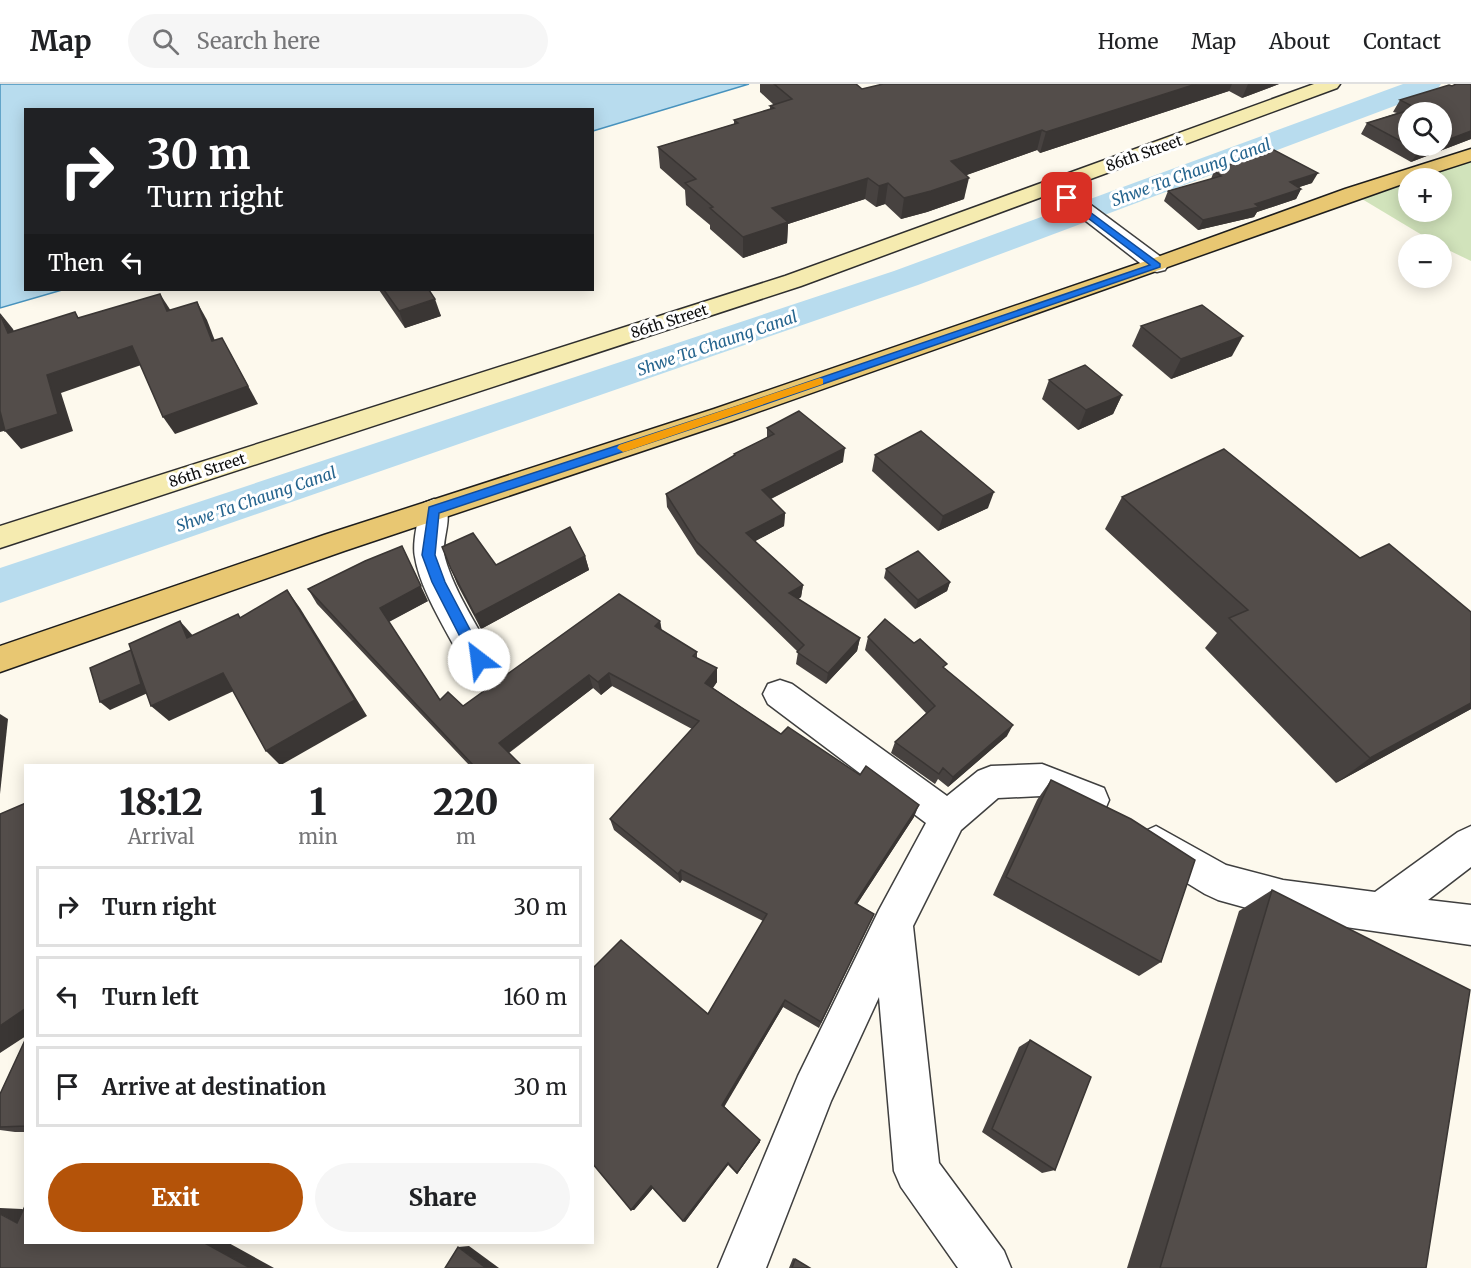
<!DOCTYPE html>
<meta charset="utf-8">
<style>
:root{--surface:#fff;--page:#f6f6f6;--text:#202124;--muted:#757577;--line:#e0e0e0;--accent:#b45309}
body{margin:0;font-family:Merriweather,serif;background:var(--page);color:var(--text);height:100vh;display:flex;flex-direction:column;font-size:22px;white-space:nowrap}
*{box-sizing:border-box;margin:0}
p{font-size:20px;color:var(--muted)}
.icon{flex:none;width:33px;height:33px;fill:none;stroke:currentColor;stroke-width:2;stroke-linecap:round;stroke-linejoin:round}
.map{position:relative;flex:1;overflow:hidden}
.details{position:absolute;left:24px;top:680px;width:570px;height:480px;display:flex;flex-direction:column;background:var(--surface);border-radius:0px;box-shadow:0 3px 15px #0003}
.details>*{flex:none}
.guide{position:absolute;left:24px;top:24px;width:570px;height:183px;border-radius:0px;box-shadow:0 3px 15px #0003;background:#202124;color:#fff;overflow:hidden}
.fabs{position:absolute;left:1398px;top:18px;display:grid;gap:12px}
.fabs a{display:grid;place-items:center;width:54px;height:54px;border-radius:50%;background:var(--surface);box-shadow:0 3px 15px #0003;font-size:30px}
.pin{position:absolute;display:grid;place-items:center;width:51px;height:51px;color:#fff;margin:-26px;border-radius:12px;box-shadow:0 3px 9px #0006}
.me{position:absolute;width:66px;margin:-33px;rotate:330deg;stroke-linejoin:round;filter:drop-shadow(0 0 4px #0008)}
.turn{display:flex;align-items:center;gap:21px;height:126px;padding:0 24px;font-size:27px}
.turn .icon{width:78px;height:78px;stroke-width:2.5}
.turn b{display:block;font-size:42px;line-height:51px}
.then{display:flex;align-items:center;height:57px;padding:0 24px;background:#0003;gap:12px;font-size:22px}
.eta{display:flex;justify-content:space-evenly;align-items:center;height:102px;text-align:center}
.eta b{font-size:36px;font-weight:800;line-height:42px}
.button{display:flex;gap:12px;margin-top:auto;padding:12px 24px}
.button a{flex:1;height:69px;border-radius:36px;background:var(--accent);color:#fff;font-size:24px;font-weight:800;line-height:69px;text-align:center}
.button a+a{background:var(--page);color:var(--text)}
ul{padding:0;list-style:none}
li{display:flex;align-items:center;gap:18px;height:81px;margin:0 12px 9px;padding:0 12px;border:3px solid var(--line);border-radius:0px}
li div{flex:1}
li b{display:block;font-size:22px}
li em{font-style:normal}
header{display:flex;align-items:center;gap:36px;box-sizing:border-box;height:84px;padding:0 30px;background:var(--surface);border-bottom:2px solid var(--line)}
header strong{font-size:28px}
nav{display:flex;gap:33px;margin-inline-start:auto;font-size:21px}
.search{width:420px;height:54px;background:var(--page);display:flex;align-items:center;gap:15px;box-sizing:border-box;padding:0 21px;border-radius:33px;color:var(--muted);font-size:22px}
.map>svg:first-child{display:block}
.green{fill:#d1e3bb;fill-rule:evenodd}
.water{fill:#b8dcee;stroke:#4792bd;stroke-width:1.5}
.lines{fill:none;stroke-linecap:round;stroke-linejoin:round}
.canal{fill:#b8dcee;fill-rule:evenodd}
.minor-casing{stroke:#3f3f3f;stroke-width:3}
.secondary-casing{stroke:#2e2e2e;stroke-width:3}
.primary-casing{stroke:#1d1d1d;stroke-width:3}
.minor{fill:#fff;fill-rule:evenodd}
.secondary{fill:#f5ebb0;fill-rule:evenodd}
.primary{fill:#e8c772;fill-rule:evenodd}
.wall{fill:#474240}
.shaded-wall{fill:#3a3634}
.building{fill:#534d4a;stroke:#3a3634;stroke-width:1.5}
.route{fill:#1a73e8;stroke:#114b97;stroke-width:1.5}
.slow{fill:#f59e0b}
.labels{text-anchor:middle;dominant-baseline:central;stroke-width:6;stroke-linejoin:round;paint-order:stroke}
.far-street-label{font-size:15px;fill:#0c0c0c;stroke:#fff}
.far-water-label{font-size:16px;font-style:italic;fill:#25648e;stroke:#fff}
</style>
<header>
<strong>Map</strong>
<div class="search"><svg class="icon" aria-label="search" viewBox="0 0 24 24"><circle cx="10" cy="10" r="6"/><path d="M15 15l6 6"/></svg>Search here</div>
<nav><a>Home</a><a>Map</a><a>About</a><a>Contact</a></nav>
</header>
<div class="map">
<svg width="1471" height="1184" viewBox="0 0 1471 1184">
<rect width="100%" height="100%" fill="#fdf9ed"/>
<path class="green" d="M 1471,71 L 1471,177 L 1442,163 L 1442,160 L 1437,160 L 1352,109 ZM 1408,94 L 1442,94 L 1442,128 L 1408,128 Z"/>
<polygon class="water" points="0,0 749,0 593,47 592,26 26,26 26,206 62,206 0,224"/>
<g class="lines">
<polygon class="canal" points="1403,0 1441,0 1437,6 918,201 0,519 0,484 894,187"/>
<defs>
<g id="minor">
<polygon points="1053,96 1060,98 1165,176 1168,181 1165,186 1157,188 1149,186 1046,106 1043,102 1046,98"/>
<path d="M 434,415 L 444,419 C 454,436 440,456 445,474 C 455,510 479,543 495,576 L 491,586 L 479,590 L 467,586 C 451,554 420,507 415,473 C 412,461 418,429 424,419 Z"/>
<polygon points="780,596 792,600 947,712 978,687 991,682 1042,680 1104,704 1109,716 1104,728 1091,733 1041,712 998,714 961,746 913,842 939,1079 1004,1167 1011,1184 958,1184 901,1103 894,1087 879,913 831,1017 766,1184 718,1184 798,992 879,826 926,739 768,620 763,610 768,600"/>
<polygon points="1156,742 1226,781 1283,796 1375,808 1458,748 1471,742 1471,783 1428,816 1471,821 1471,861 1283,834 1218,816 1205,810 1143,772 1137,760 1143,748"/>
</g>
<polygon id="secondary" points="1314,0 1340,0 1337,4 801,202 0,464 0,442 785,192"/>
<polygon id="primary" points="1471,65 1471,77 1418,94 1408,94 1408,98 732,337 344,467 0,588 0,562 324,451 714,325 1149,176 1345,105"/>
</defs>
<use href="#minor" class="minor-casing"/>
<use href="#secondary" class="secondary-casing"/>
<use href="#primary" class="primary-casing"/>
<use href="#minor" class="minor"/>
<use href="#secondary" class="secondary"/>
<use href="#primary" class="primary"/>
</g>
<g class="wall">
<polygon points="760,0 856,0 862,5 883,0 1279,0 1242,14 1229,7 1040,69 1037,66 966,91 964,115 927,128 901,135 885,120 876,123 865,115 788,140 787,159 743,174 710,145 710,141 686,121 685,106 660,84 658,63 734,40 734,36 770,26 770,22 774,21 760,8"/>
<polygon points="1471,0 1471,55 1411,78 1361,50 1367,39 1397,29 1393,28 1400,16 1452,2"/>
<polygon points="1214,87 1312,99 1299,103 1301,105 1296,115 1257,128 1254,133 1198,146 1164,117 1168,107 1211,95"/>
<polygon points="379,206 429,206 441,232 405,244"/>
<polygon points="1141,242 1232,272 1171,295 1132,262"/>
<polygon points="1049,296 1122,311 1113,330 1078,346 1042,315"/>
<polygon points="767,344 843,378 771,415 785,429 784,442 755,457 803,501 801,513 798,515 860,554 857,567 826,600 796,580 798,568 697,470 667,423 666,410 734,372 734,370 767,354"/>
<polygon points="875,371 988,424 938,447 872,387"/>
<polygon points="1122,413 1360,474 1471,625 1336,699 1205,564 1217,549 1105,445"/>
<polygon points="585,472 589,486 481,545 457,500 451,485"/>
<polygon points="886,485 950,498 947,507 915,525 884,494"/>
<polygon points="308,505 428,517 389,538 440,616 463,622 660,537 662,547 697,568 697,574 717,598 713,604 781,650 914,733 857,820 874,830 819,944 783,923 724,1022 760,1058 737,1090 728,1081 685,1138 653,1104 634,1126 631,1126 708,930 763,837 682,796 680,799 614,746 610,735 692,645 612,602 601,611 593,604 509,669 521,681 469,681 317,520"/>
<polygon points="868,553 945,585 1007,652 948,703 938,695 935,700 891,669 895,658 926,629 865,566"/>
<polygon points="1051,696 1161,878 1139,892 993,811 1037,716"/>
<polygon points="1272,806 1426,1184 1127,1184 1239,827"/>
<polygon points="26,954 26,1048 15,1048 0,1046 0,1010"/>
<polygon points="1030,956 1055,1086 1042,1089 982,1048 1019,963"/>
<polygon points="793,1174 810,1184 789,1184"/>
</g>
<g class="shaded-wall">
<polygon points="1196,0 1232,0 1229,7 1040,69 1046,48"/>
<polygon points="1248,0 1279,0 1242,14"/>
<polygon points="1042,46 1037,66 953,96 951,77"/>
<polygon points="1471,47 1471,55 1411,78 1419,67 1433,62 1442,62 1442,58"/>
<polygon points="1318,89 1312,99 1284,108 1290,98"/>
<polygon points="868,94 865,115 788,140 787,159 743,174 743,153 772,124"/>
<polygon points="969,94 964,115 927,128 901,135 904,114"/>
<polygon points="888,99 885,120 876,123 879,102"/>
<polygon points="1301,105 1296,115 1257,128 1254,133 1198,146 1203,136 1255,120"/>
<polygon points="160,210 171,227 167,227"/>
<polygon points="435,215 441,232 405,244 399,227"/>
<polygon points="197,218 207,236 222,275 212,257"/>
<polygon points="0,229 13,245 22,266 8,249"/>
<polygon points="1243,252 1232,272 1171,295 1181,275"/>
<polygon points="222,254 258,320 175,350 163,333"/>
<polygon points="132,262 144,280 61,309 73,347 21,365 5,347 47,291"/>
<polygon points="1122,311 1113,330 1078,346 1086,326"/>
<polygon points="0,327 15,344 0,348"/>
<polygon points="845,364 843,378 762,419 762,406"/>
<polygon points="994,408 988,424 938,447 943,432"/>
<polygon points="785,429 784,442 746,462 746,449"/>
<polygon points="402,462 428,517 388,538 380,524"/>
<polygon points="585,472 589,486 481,545 475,531"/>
<polygon points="950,498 947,507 915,525 918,516"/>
<polygon points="803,501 801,513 788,522 789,509"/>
<polygon points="287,506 300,524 367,632 281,681 280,681 266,667"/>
<polygon points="180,537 195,554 187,554"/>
<polygon points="660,537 662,551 655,542"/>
<polygon points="860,554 857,567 826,600 828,589"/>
<polygon points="131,566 150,608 110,626 100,618"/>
<polygon points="717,584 717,598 706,612 705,599"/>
<polygon points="223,589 238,605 169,637 151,622"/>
<polygon points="609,589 612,602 601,611 598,598"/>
<polygon points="589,591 593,604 505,671 499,659"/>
<polygon points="1471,619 1471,625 1336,699 1370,674"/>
<polygon points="0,630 8,635 0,710"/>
<polygon points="1013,641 1007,652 948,703 953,693"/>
<polygon points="919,721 914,733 852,828 855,819"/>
<polygon points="681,786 682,796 680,799 678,790"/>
<polygon points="785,916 783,923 723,1025 722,1021"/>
<polygon points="26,924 26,952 0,969 0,942"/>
<polygon points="760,1056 760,1058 737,1090 737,1089"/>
<polygon points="728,1079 728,1081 685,1138 683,1137"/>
<polygon points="651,1102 654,1103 634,1126 631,1126"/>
<polygon points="0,1124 22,1125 26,1127 17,1139 0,1130"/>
<polygon points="203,1158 227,1158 274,1184 250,1184"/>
<polygon points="469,1162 499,1184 486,1184 458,1163"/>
</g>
<g class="building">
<polygon points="774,0 856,0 862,5 883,0 1196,0 1046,48 1042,46 958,75 951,77 969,94 931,107 904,114 888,99 879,102 868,94 772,124 788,138 743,153 710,124 713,123 685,99 696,95 658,63 738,39 734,36 774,24 770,22 792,15"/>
<polygon points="1456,0 1471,0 1471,47 1442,58 1442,28 1408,28 1408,62 1433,62 1419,67 1367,39 1416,24 1400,16 1449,1 1452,2"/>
<polygon points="1270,64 1318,89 1290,98 1301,105 1255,120 1259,123 1203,136 1168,107 1221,92 1214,87"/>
<polygon points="384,206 429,206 435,215 399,227"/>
<polygon points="160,210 167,227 197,218 212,257 222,254 248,302 163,333 132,262 47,291 58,330 5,347 0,327 0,230 8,249 75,228 78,234"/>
<polygon points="1202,221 1243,252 1181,275 1141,242"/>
<polygon points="1085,281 1122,311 1086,326 1049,296"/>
<polygon points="799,327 845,364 762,406 785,429 746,449 803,501 789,509 860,554 828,589 797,568 804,561 696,457 666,410 735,371 734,370 774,350 767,344"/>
<polygon points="921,347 994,408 943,432 875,371"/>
<polygon points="1224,365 1360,474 1389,460 1471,528 1471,619 1370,674 1229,534 1248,526 1122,413"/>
<polygon points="570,443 585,472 475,531 451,485 442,463 473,449 496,481"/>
<polygon points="402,462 421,502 380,524 440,616 448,608 463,622 619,510 660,537 655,542 697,568 693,572 717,584 705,599 781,650 788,643 860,691 866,682 919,721 855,819 874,830 821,938 785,916 722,1021 760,1056 737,1089 728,1079 683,1137 651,1102 631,1126 592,1079 592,885 621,856 708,930 767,830 681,786 678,790 610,735 699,637 609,589 598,598 589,591 499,659 521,681 473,681 308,505 365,477"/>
<polygon points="918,467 950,498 918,516 886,485"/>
<polygon points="287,506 355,616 266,667 223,589 151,622 129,560 180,537 187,554 238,530 240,534"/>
<polygon points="885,535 914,559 920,555 947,580 943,583 1013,641 953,693 943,684 939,690 895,658 935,622 868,553"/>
<polygon points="131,566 141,600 100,618 90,584"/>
<polygon points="1051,696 1131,735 1195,776 1161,878 1006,793"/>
<polygon points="26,719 26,924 0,942 0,730"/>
<polygon points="1272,806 1470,906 1426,1184 1160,1184"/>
<polygon points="26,954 26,1042 0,1043 0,1010"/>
<polygon points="1030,956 1091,993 1055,1086 992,1045"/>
<polygon points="26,1120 26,1158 203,1158 250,1184 0,1184 0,1130 17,1139"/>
<polygon points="458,1163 486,1184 445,1184"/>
<polygon points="795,1175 810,1184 792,1184"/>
</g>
<polygon class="route" points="1067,111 1160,180 1160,183 748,326 439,429 435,471 445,498 486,576 484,580 474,580 432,498 422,471 429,423 741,321 1150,181 1064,116 1062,114"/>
<polygon class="slow" points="820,294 823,295 823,300 627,367 623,368 617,364 619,361"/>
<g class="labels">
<g class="far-street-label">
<text transform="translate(1144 69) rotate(-20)">86th Street</text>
<text transform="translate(669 237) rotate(-18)">86th Street</text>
<text transform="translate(207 386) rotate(-18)">86th Street</text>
</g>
<g class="far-water-label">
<text transform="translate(1191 88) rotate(-20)">Shwe Ta Chaung Canal</text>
<text transform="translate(717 259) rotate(-19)">Shwe Ta Chaung Canal</text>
<text transform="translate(256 415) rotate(-19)">Shwe Ta Chaung Canal</text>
</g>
</g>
</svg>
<div class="fabs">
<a><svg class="icon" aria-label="search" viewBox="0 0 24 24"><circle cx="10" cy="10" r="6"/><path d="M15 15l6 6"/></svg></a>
<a>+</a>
<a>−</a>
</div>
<div class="pin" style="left:1067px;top:114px;background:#d93025"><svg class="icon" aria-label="arrive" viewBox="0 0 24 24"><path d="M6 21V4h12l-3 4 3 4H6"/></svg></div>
<svg class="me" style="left:479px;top:576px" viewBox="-20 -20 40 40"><circle r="19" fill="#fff"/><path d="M0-13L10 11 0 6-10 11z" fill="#1a73e8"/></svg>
<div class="guide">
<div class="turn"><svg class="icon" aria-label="right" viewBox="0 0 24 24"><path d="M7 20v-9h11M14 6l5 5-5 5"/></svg><div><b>30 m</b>Turn right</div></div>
<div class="then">Then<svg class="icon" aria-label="left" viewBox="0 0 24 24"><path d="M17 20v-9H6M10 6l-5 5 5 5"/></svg></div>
</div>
<section class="details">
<div class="eta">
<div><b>18:12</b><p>Arrival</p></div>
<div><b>1</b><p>min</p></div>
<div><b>220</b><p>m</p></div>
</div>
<ul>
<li><svg class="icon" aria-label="right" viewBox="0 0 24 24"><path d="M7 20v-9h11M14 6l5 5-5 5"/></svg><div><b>Turn right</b></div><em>30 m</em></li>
<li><svg class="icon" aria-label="left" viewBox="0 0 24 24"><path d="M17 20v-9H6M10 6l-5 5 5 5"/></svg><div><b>Turn left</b></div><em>160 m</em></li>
<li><svg class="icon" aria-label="arrive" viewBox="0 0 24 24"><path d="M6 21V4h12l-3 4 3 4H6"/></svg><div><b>Arrive at destination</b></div><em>30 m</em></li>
</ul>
<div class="button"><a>Exit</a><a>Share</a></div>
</section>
</div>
